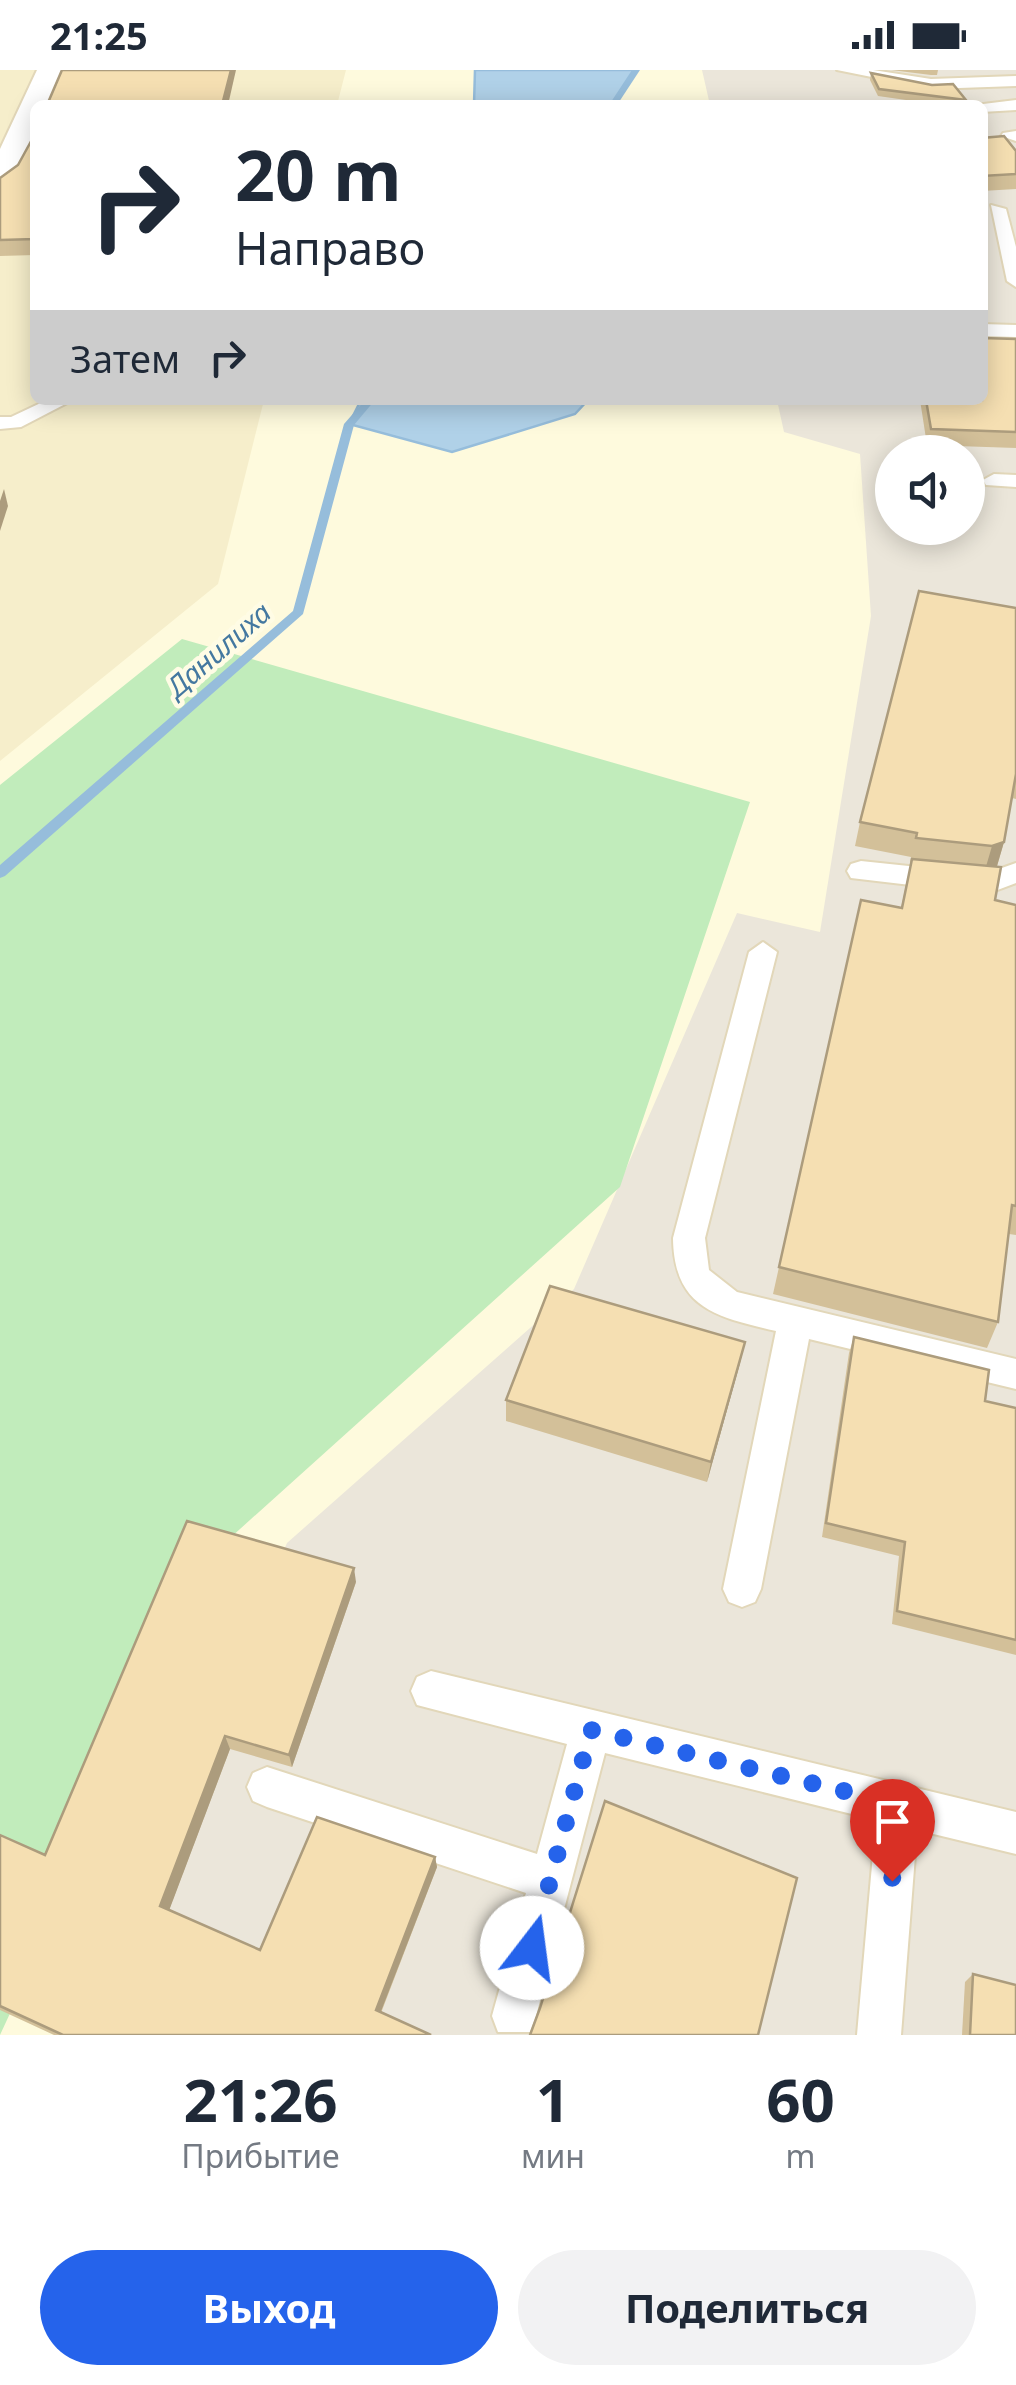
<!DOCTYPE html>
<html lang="ru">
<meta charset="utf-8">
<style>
:root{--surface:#fff;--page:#f2f2f3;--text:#1f2937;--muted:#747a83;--accent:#2563eb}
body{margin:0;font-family:"Noto Sans",sans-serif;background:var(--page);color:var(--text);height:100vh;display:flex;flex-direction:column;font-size:38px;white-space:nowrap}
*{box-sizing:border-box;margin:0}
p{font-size:32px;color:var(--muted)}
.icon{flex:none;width:55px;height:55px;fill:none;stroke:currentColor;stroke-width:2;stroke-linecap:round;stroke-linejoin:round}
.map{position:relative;height:1965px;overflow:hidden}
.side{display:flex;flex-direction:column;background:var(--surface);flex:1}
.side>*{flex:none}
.banner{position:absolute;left:30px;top:30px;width:958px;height:305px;border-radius:15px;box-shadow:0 5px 25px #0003;background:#fff;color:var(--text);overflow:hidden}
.controls{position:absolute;left:875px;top:365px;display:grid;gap:20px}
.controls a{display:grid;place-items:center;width:110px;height:110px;border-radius:50%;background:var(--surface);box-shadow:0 5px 25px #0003;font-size:50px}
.pin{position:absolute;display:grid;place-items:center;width:85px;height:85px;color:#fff;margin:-102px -42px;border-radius:50% 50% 50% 0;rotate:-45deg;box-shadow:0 0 10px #0007}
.pin .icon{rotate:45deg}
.me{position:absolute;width:110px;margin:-55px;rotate:15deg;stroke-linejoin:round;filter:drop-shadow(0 0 8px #0008)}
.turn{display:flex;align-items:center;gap:35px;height:210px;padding:0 40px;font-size:45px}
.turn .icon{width:130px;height:130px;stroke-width:2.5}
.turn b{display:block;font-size:70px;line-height:85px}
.then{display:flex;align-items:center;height:95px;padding:0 40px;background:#0003;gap:20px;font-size:38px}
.eta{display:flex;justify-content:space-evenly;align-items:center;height:170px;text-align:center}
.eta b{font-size:60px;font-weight:700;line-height:70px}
.primary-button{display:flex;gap:20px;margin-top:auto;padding:20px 40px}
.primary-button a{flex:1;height:115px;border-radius:60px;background:var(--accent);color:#fff;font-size:40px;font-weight:700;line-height:115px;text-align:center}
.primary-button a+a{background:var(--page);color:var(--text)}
.status{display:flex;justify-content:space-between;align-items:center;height:70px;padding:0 50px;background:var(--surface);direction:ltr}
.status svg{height:28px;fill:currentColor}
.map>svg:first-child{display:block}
.residential{fill:#f6eecb}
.industrial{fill:#ebe6da;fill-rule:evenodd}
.green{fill:#c1ecbb}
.water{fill:#b0d1e8;stroke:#96bddb;stroke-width:2.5}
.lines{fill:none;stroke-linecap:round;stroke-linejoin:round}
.stream{fill:#96bddb;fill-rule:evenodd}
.service-casing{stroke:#e2d7b9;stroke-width:4}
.minor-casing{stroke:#e2d7b9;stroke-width:4}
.service{fill:#fff;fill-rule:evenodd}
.minor{fill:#fff;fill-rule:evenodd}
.wall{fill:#d3c099}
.shaded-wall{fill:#ac9c7d}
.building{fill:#f5dfb2;stroke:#ac9c7d;stroke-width:2.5}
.route{stroke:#2563eb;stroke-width:18;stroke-dasharray:0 32.4}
.labels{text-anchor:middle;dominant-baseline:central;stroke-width:9;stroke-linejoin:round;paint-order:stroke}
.water-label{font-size:28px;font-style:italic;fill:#4478a0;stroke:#fffce5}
</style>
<div class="status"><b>21:25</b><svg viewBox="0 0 49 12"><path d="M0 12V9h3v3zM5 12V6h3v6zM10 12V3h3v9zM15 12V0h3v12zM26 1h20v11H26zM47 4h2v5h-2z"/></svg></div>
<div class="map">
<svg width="1016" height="1965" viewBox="0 0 1016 1965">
<rect width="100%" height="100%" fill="#fefadd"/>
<polygon class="residential" points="0,0 346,0 337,35 35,35 35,330 264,330 218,514 0,691"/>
<path class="industrial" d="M 702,0 L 1016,0 L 1016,1965 L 68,1965 L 287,1473 L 574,1219 L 737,843 L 820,862 L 871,546 L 860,384 L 784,362 L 777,330 L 982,330 L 982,35 L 710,35 ZM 892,382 L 968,382 L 968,458 L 892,458 Z"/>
<polygon class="green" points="182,569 750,732 620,1117 230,1468 0,1965 0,715"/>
<g class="water">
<polygon points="475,0 636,0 613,35 474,35"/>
<polygon points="361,330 588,330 575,344 452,382 349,354"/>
</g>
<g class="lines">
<g class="stream">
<polygon points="632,0 640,0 617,35 609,35"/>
<polygon points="365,330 375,330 354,355 303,544 5,806 0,808 0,795 293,541 344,354"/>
</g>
<defs>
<g id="service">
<polygon points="837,0 873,0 931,9 1016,6 1016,16 931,19"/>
<polygon points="1016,30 1016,40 982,42 982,35 975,35"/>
<polygon points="1016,61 1016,71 1001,66 1003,63"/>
<polygon points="991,135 1006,139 1016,177 1016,217 1007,211"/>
<polygon points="982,254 1016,255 1016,267 982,266"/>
<polygon points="47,330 73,330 21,357 0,359 0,347 11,347"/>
<polygon points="994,404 1016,405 1016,417 986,415 983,410"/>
<polygon points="861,791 985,804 1016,793 1016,813 987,824 851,808 847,801 851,794"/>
<path d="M 763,872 L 777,882 L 705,1168 L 709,1200 L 737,1222 L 1016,1289 L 1016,1319 L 809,1269 L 761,1519 L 755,1532 L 742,1537 L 729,1532 L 723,1519 L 776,1261 C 717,1247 674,1239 673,1168 L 749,882 Z"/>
<polygon points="431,1601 1016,1742 1016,1784 917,1760 901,1965 857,1965 876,1750 605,1683 536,1946 530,1962 498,1962 492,1946 526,1823 267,1737 253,1731 247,1717 253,1703 267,1697 537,1784 567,1674 417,1635 411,1621 417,1607"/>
</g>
<path id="minor" d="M 37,0 L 65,0 L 50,35 L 35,35 C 35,61 31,114 0,121 L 0,79 Z"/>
</defs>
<use href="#service" class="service-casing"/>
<use href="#minor" class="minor-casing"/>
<use href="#service" class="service"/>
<use href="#minor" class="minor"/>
</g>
<g class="wall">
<polygon points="891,0 938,0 937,5 931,5"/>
<polygon points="871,3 966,30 966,35 941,35 878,26 870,10"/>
<polygon points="35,64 35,185 0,186 0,108 18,95"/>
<polygon points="982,68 1016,81 1016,119 982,121"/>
<polygon points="1016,269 1016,378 927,375 920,330 982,330"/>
<polygon points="1016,538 1016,729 1012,728 1004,772 997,796 995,796 995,830 1016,835 1016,1165 1009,1164 998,1252 987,1278 773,1224 861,830 901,838 911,792 910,792 911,787 855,776 860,752"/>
<polygon points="854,1267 985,1331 1016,1338 1016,1585 892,1554 899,1486 822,1467 849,1283"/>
<polygon points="740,1293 707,1412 506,1351 506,1330"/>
<polygon points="356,1512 292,1697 230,1679 169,1840 260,1880 435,1787 437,1797 381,1943 431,1965 54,1965 0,1940 0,1765 45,1785"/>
<polygon points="973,1904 1016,1965 962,1965 965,1912"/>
</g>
<g class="shaded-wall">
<polygon points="231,0 236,0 228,35 222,35"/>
<polygon points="4,419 8,436 0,461 0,431"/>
<polygon points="1004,772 997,796 985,800 992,776"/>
<polygon points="745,1272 740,1293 707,1412 711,1392"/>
<polygon points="354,1498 356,1512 292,1697 289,1685"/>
<polygon points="225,1666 230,1679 167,1846 160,1836"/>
<polygon points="435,1787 437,1797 378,1949 376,1940"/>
</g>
<g class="building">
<polygon points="62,0 231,0 222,35 47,35"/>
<polygon points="871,3 932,15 953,14 966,30 879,19"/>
<polygon points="35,64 35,169 0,170 0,108 18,95"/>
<polygon points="1004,66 1016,81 1016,104 982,106 982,68"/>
<polygon points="982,268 1016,269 1016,362 931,359 926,330 982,330"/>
<polygon points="919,521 1016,538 1016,704 1004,772 992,776 916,768 917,763 860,752"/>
<polygon points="912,789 1001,797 995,830 1016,835 1016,1136 1012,1135 998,1252 779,1197 861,830 902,838"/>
<polygon points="550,1216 745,1272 711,1392 506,1330"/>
<polygon points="854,1267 989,1300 985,1331 1016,1338 1016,1570 897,1541 905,1472 826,1453"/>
<polygon points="187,1451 354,1498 289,1685 225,1666 160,1836 260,1880 317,1747 435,1787 376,1940 431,1965 63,1965 0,1936 0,1765 45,1785"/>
<polygon points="605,1731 797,1808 758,1965 530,1965 540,1938"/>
<polygon points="973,1904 1016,1915 1016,1965 970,1965"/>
</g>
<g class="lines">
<polyline class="route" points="532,1878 591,1660 898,1734 892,1811"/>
</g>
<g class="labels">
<g class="water-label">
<text transform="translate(218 579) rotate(-41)">Данилиха</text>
</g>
</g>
</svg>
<div class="controls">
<a><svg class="icon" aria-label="sound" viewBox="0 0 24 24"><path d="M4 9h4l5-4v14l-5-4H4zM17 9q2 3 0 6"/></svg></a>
</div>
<div class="pin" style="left:892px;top:1811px;background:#d93025"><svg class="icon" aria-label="arrive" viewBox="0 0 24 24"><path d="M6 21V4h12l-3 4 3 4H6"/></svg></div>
<svg class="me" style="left:532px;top:1878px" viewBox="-20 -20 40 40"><circle r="19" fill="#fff"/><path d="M0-13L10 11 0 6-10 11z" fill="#2563eb"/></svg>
<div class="banner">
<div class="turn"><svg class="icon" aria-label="right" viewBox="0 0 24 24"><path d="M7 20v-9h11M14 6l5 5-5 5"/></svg><div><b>20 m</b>Направо</div></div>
<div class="then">Затем<svg class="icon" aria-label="right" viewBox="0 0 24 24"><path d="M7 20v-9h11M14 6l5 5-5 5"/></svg></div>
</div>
</div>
<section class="side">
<div class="eta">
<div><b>21:26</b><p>Прибытие</p></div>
<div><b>1</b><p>мин</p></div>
<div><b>60</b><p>m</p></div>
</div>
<div class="primary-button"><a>Выход</a><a>Поделиться</a></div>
</section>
